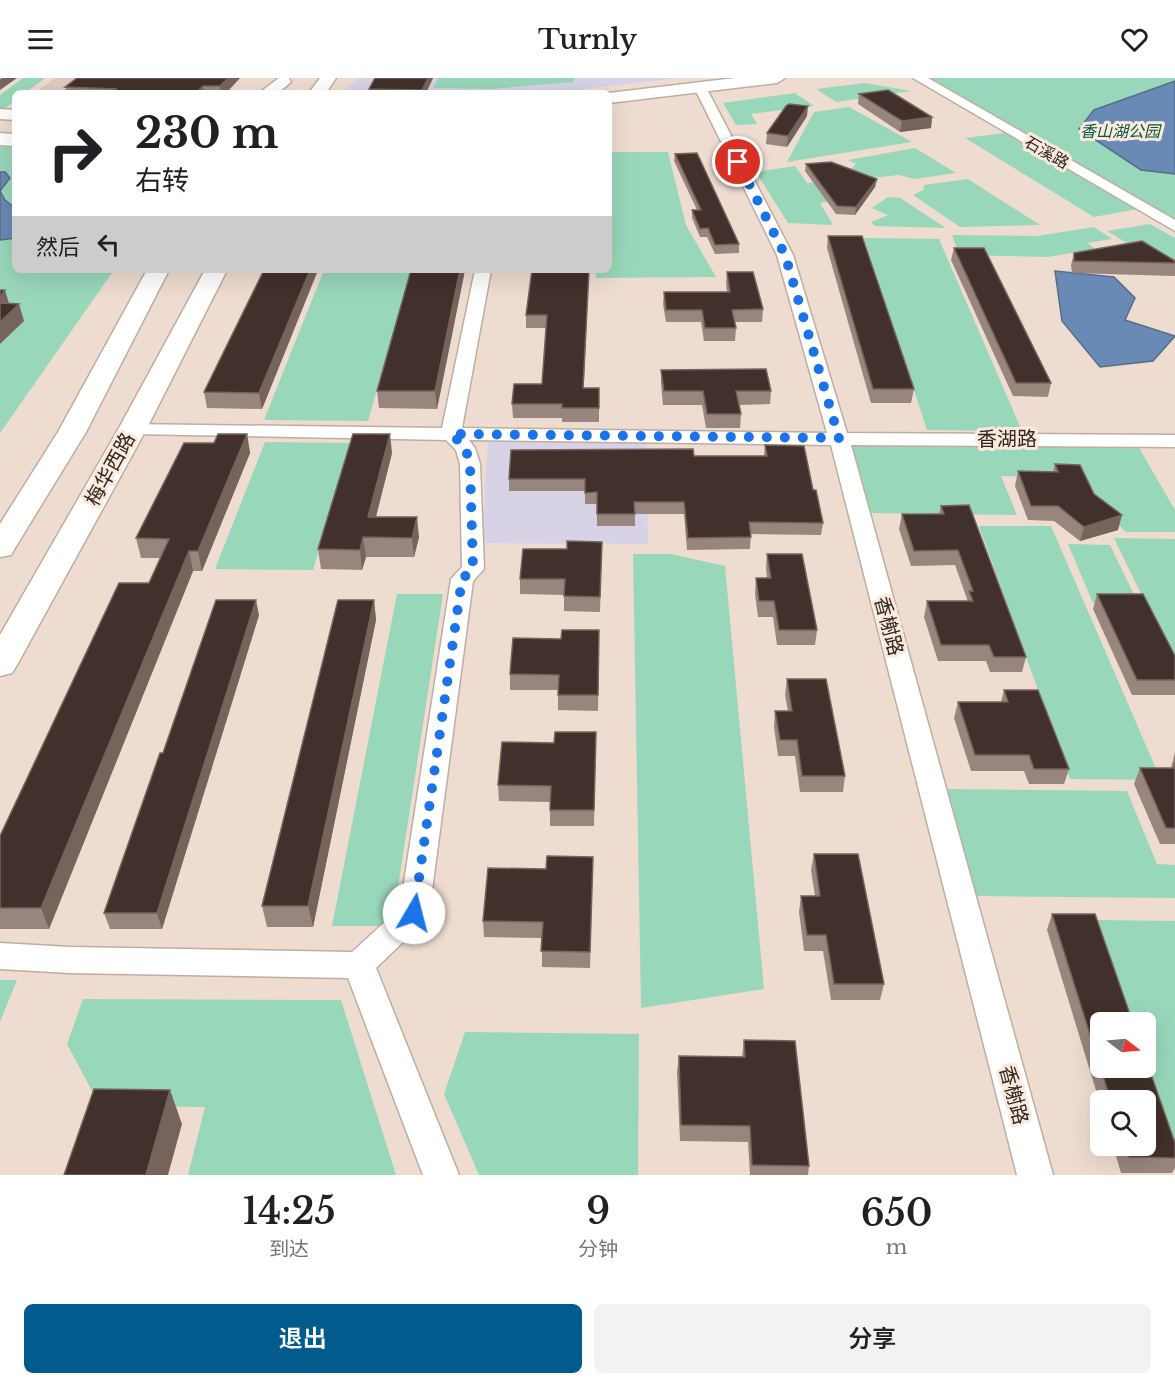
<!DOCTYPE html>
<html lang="zh">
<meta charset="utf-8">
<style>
:root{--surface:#fff;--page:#f2f2f2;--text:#202124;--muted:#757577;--accent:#015b8c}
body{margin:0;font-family:"Libre Baskerville","Noto Sans SC",serif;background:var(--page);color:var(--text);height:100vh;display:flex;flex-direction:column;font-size:22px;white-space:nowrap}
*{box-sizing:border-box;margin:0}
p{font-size:20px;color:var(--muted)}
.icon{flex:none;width:33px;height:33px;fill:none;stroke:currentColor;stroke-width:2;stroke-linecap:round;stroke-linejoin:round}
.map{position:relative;height:1097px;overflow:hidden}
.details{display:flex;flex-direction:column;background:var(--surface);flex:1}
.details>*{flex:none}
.top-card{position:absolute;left:12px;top:12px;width:600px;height:183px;border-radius:9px;box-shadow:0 6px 24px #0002;background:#fff;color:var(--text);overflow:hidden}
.needle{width:39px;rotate:106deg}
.buttons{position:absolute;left:1090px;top:934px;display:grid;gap:12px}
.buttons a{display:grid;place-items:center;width:66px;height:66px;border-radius:9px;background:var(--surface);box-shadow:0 6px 24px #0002;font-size:30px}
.pin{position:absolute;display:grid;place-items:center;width:51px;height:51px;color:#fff;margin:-26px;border:3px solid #fff;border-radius:50%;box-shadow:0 2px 6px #0007}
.me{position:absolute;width:66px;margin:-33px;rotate:8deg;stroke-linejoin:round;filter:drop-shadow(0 0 4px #0008)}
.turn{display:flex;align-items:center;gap:21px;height:126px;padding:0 24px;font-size:27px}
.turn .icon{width:78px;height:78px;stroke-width:2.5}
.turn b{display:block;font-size:42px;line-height:51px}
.then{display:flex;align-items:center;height:57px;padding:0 24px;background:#0003;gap:12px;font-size:22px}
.eta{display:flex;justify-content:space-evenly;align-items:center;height:102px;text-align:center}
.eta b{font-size:36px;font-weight:600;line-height:42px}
.button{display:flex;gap:12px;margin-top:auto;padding:12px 24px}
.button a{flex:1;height:69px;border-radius:9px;background:var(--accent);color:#fff;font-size:24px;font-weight:600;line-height:69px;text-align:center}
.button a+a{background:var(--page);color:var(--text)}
header{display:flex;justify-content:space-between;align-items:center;height:78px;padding:0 24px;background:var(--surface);font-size:27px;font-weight:600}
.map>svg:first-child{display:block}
.commercial{fill:#e0cabf}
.education{fill:#d8d2e7}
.green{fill:#99d7ba}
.water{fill:#698ab5;stroke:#576d89;stroke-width:1.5}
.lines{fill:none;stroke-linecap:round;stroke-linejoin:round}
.minor-casing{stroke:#bfada2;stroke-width:3}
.primary-casing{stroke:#bfada2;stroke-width:3}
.minor{fill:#fff;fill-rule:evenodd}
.primary{fill:#fff;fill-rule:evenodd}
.wall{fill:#98867e}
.shaded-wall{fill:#75645c}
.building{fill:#41302b;stroke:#75645c;stroke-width:1.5}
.route{stroke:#1a73e8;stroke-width:10;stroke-dasharray:0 18}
.labels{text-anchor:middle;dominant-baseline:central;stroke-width:6;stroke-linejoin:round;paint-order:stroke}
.far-park-label{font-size:16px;font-style:italic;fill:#05573d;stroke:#fce9dd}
.far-street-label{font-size:16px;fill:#2e2823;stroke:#fce9dd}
.street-label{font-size:20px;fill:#2e2823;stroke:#fce9dd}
</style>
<header><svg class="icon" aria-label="menu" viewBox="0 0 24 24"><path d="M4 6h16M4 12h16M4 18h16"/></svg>Turnly<svg class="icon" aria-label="heart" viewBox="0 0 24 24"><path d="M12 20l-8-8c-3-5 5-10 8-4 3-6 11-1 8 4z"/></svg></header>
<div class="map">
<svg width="1175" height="1097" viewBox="0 0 1175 1097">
<rect width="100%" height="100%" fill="#eedcd0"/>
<polygon class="commercial" points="55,0 120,0 103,15 35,15"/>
<g class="education">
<polygon points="359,0 680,0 551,15 341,15"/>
<polygon points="488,360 647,362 648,466 482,465"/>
</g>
<g class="green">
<polygon points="23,0 45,0 25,15 15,15 15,23 5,30 0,30 0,17"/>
<polygon points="438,0 575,0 573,4 492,11 433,10"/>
<polygon points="919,0 1175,0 1175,148"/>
<polygon points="865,5 911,13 836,24 816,11"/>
<polygon points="795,15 814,28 751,36 757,46 736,47 723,25"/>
<polygon points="849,29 912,64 787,84 814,34"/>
<polygon points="1005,55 1138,131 1094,139 965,60"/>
<polygon points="0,69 15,69 15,192 114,192 0,355"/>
<polygon points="915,70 956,95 914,101 899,97 870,100 850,92 856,86 848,82"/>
<polygon points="609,74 668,74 686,147 716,199 596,200 596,192 609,192"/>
<polygon points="795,88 807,105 830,104 838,123 820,125 833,147 788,145 756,94"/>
<polygon points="968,101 1040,147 960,149 913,117 923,112 924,107"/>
<polygon points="888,119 900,120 946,150 875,148 871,144 888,137 872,130"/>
<polygon points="1150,146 1175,160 1175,194 1107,153"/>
<polygon points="1094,149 1112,161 1087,165 1095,171 1048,179 959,177 952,157 1037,158"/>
<polygon points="864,160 939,161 1022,353 927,352"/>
<polygon points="324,192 411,192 368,343 264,342"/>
<polygon points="265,364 352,365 313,492 215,491"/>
<polygon points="852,366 1138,368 1175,432 1175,454 1126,454 1095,426 1085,399 1001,398 1017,437 871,435"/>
<polygon points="979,448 1051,448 1161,702 1070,701"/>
<polygon points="1114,460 1175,461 1175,586"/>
<polygon points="1068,466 1110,467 1138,525 1093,525"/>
<polygon points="633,476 671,476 725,488 764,911 641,930"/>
<polygon points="397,516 443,516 392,848 332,848"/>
<polygon points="947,711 1127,713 1157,786 1175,787 1175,820 975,818"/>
<polygon points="1097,842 1175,843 1175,1072 1146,986 1146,945 1132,945"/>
<polygon points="0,902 17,902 0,944"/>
<polygon points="83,921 341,922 396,1097 188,1097 205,1029 100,1028 67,966"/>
<polygon points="465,954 639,956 638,1097 479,1097 444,1016"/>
</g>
<g class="water">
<polygon points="1175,3 1175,96 1141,92 1079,51 1094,32"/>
<polygon points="0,94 5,94 10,100 0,113 5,122 15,130 15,160 0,162"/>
<polygon points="1055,193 1114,199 1135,220 1125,242 1175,258 1153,283 1100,289 1062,243"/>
</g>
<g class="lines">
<defs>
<g id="minor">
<polygon points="913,0 928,0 1175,142 1175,153"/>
<polygon points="702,9 708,13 793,177 847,355 1175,357 1175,369 851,367 1053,1097 1017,1097 831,367 469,362 475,370 480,386 484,491 473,503 429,835 425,843 376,890 459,1097 423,1097 348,900 70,895 0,891 0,865 70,869 352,874 400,830 451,501 462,489 460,386 456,372 446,362 133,356 126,354 123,350 126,346 442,350 475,192 491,192 462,350 827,355 777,177 696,13"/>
</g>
<g id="primary">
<polygon points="279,0 289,0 291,4 278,15 259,15"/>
<polygon points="320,0 336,0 326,15 309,15"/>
<polygon points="735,0 785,0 777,5 609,25 609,15"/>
<polygon points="0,31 15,32 15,42 0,41"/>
<polygon points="0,55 15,56 15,68 0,67"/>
<polygon points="147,192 169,192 86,354 15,470 11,477 0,479 0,446 58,354"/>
<polygon points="205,192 227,192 147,350 17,587 12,595 0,598 0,557 119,350"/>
</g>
</defs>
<use href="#minor" class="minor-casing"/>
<use href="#primary" class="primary-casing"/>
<use href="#minor" class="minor"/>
<use href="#primary" class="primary"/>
</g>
<g class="wall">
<polygon points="240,0 226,15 67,15 65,9"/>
<polygon points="375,0 433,0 426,15 370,15 369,11"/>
<polygon points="859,16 932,39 931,50 900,54 858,26"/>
<polygon points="807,38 787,69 766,66 767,55"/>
<polygon points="675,76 739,166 739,175 715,176 707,159 700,159 692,140 692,132 697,132 674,83"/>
<polygon points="806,86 877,101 875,109 855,137 836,136 805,93"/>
<polygon points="828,158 914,311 911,325 871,325 827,170"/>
<polygon points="954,170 1051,305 1048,319 1013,318 951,182"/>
<polygon points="1074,175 1175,183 1175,198 1072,195 1071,187"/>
<polygon points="264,192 318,192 262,331 207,330 204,314"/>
<polygon points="411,192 465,192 437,331 379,330 377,313"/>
<polygon points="532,192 584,310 599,310 599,344 562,344 562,340 513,340 512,326 542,306 546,250 526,250 526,237"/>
<polygon points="727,194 763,231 762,244 734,244 736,250 735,263 704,263 701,244 666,244 663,226 664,214 727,214 726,206"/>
<polygon points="661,292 771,313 770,326 739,327 741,336 740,350 706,350 702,327 663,327 661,305"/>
<polygon points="247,356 250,375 202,493 193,493 49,851 0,851 0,758 149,505 160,480 141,480 136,460 214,365"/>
<polygon points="765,367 813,412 823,445 821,457 751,456 750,471 687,472 684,436 635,436 635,448 597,448 597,426 585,426 585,413 509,413 509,401 694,378 764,378"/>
<polygon points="392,375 376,439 419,459 414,479 366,479 362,492 321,491 318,471"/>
<polygon points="1055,386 1094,416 1118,452 1080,463 1054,443 1028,442 1015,408 1018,393 1053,394"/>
<polygon points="941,428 1026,579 1022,594 990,594 986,583 938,583 924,539 927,523 967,523 967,521 955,487 911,488 899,451 902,436 939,436"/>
<polygon points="602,464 600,534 564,533 564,517 520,516 520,501 567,471"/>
<polygon points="767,476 817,552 815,567 777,567 773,539 758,539 755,516 756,500 767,500 766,490"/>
<polygon points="1097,516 1175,578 1175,617 1132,617 1093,531"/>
<polygon points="374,522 376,542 313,849 267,849 262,828"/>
<polygon points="259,537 162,851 110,851 104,835 163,675"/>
<polygon points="599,552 598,633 558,632 558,612 510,612 510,596 561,561"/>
<polygon points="787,601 845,698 843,714 800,714 795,678 778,678 774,649 775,633 788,633 785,617"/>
<polygon points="1004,612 1069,691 1064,706 1029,706 1024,693 971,693 954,640 958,624 1001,624"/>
<polygon points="596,654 594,748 550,748 550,724 499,723 498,707 554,665"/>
<polygon points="1175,674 1175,766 1160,766 1134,706 1140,690 1171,690"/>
<polygon points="814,776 884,906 880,922 831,922 823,873 804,873 799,834 801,818 815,818 811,792"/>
<polygon points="593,779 590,890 542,889 542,860 484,859 483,843 546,791"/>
<polygon points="1052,836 1175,1065 1175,1090 1172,1095 1121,1095 1113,1068 1146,1068 1146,1023 1101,1023 1101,1029 1047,852"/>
<polygon points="744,962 809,1088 808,1097 750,1097 748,1064 680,1063 677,994 679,978 742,979"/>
</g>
<g class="shaded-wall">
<polygon points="2,0 17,0 0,12 0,1"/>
<polygon points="228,0 240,0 226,15 221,15 220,8"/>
<polygon points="428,0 433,0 426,15 423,15 422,12"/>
<polygon points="203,8 204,15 196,15"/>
<polygon points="808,28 807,38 787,69 788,58"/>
<polygon points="932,39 931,50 900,54 902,43"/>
<polygon points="877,101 875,109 855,137 856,129"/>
<polygon points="310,192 318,192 262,331 259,315"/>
<polygon points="460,192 465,192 437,331 435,313"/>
<polygon points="589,192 583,324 583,310"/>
<polygon points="5,212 10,229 0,239 0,219"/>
<polygon points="19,226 24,243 0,266 0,244"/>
<polygon points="247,356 250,375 202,493 198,473"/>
<polygon points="390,356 392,375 371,458 368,439"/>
<polygon points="1122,437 1118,452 1080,463 1084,449"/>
<polygon points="417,439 419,459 414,479 412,460"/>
<polygon points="363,459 366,479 362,492 360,472"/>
<polygon points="189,473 193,493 49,851 41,830"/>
<polygon points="256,522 259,537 162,851 157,835"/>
<polygon points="374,522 376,542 313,849 308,828"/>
<polygon points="170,1012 182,1046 168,1097 146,1097"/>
</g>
<g class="building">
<polygon points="77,0 228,0 220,8 203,8 196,15 112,15 116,11 65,9"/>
<polygon points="375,0 428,0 422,12 369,11"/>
<polygon points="888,12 932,39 902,43 859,16"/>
<polygon points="789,26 808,28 788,58 767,55 786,28"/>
<polygon points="697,75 739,166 715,167 708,150 700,151 692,132 701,132 675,76"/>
<polygon points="831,84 877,101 856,129 837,128 806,86"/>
<polygon points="828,158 862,158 914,311 873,311"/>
<polygon points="1142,163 1175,183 1175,185 1074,183 1074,175"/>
<polygon points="954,170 984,170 1051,305 1016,305"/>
<polygon points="264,192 310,192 259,315 204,314"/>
<polygon points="411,192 460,192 435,313 377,313"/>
<polygon points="532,192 589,192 583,310 599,310 599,330 562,330 562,326 512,326 514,306 542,306 547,237 526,237"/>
<polygon points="727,194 753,194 763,231 732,232 736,250 705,250 702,232 666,232 664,214 730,214"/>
<polygon points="0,212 5,212 0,219"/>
<polygon points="0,225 19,226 0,244"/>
<polygon points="766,291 771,313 736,313 741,336 707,336 703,313 664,313 661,292"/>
<polygon points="218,356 247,356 198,473 189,473 41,830 0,830 0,758 119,505 149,505 169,461 136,460 184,365 214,365"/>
<polygon points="353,356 390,356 368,439 417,439 412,460 363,459 360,472 318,471"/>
<polygon points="765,367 804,368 813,412 816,412 823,445 749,444 751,459 688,460 684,424 634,424 635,436 597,436 597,414 585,415 585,401 509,401 511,372 693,371 694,378 767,378"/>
<polygon points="1055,386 1080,387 1094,416 1122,437 1084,449 1058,428 1031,428 1018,393 1058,394"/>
<polygon points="969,427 1026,579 994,579 989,567 941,567 927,523 973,523 969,513 973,513 958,472 914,473 902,436 944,436 941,428"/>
<polygon points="567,463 602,464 600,519 564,518 565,501 520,501 523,471 567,471"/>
<polygon points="767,476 802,476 817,552 779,552 774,523 759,523 756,500 771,500"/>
<polygon points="1097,516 1143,516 1175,578 1175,602 1137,602"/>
<polygon points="216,522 256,522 157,835 104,835 160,675 163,675"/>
<polygon points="338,522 374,522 308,828 262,828"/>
<polygon points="562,552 599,552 598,617 558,617 559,597 510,596 513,560 561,561"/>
<polygon points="787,601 826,601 845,698 802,698 797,662 780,662 775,633 792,633"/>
<polygon points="1004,612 1038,612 1069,691 1034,691 1029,677 975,677 958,624 1008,624"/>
<polygon points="555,654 596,654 594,732 550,732 551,708 498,707 502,664 554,665"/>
<polygon points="1175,684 1175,750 1166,750 1140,690 1174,690"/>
<polygon points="814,776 858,776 884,906 834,906 826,857 807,857 801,818 820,818"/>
<polygon points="547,778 593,779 590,874 541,873 543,844 483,843 488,790 546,791"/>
<polygon points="1052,836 1095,836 1133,945 1101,945 1101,990 1146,990 1146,982 1175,1065 1175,1080 1129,1079 1125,1068 1146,1068 1146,1023 1111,1023"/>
<polygon points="744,962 795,963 809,1088 752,1087 750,1048 681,1047 679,978 745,979"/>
<polygon points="94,1011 170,1012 146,1097 64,1097"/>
</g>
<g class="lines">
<polyline class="route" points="414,835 462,501 473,491 470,386 465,369 451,356 839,360 785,177 738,84"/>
</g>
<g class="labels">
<g class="far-park-label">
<text x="1120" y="53">香山湖公园</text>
</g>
<g class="far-street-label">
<text transform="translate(1047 74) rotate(30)">石溪路</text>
</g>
<g class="street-label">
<text x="1007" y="361">香湖路</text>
<text transform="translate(110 391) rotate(-61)">梅华西路</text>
<text transform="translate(889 548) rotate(75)">香榭路</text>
<text transform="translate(1014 1017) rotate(75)">香榭路</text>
</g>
</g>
</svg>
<div class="buttons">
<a><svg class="needle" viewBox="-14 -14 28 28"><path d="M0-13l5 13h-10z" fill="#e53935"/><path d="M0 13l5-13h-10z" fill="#757577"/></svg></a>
<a><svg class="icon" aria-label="search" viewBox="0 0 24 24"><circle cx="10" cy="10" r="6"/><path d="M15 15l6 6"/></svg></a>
</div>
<div class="pin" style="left:738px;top:84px;background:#d93025"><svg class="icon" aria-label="arrive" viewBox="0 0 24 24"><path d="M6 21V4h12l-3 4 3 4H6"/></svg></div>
<svg class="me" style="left:414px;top:835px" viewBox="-20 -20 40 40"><circle r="19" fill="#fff"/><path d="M0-13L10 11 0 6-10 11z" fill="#1a73e8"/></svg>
<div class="top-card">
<div class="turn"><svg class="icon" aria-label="right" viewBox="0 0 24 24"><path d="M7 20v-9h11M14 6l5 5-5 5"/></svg><div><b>230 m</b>右转</div></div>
<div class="then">然后<svg class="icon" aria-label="left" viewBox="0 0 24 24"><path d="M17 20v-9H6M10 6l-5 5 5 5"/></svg></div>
</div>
</div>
<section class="details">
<div class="eta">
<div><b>14:25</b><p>到达</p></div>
<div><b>9</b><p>分钟</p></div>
<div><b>650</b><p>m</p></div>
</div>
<div class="button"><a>退出</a><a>分享</a></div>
</section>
